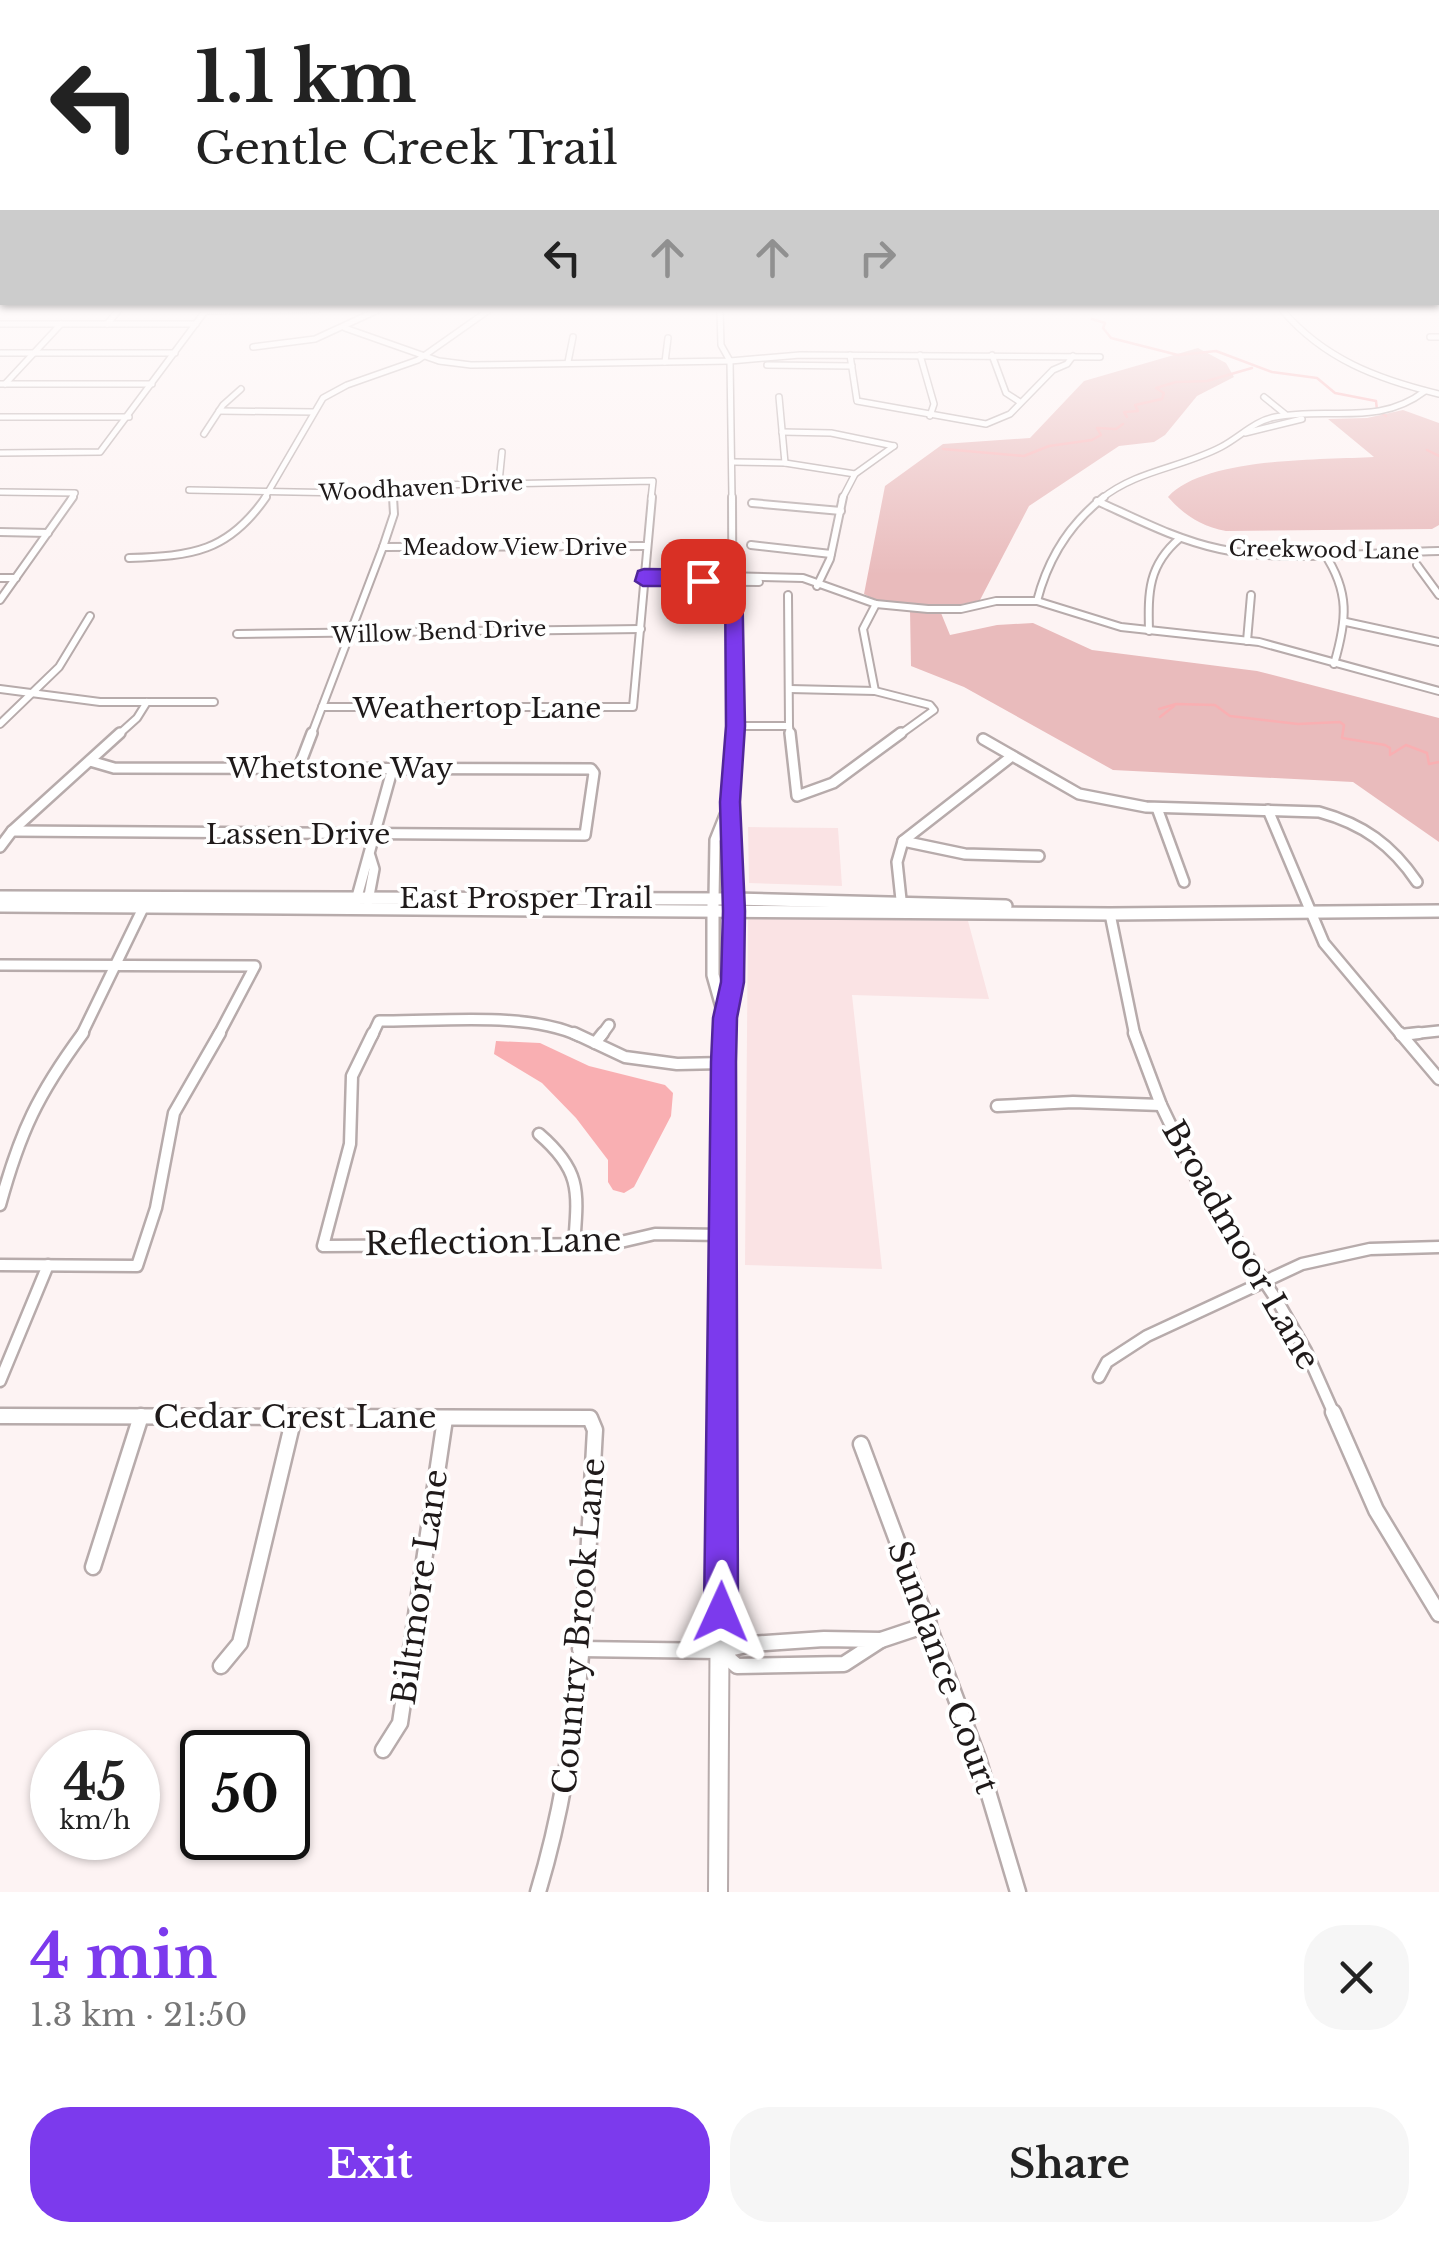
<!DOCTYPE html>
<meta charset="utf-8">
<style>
:root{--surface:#fff;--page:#f6f6f6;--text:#222;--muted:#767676;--accent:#7c3aed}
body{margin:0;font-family:"Libre Baskerville",serif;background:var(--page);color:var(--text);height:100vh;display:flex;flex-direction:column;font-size:38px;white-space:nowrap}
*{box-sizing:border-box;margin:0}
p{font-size:32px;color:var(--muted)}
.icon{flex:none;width:55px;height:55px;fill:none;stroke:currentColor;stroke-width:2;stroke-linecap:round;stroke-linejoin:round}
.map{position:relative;height:1892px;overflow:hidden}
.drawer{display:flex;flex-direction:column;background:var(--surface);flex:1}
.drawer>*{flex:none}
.top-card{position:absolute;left:0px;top:0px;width:1440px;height:305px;box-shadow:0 2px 8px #0004;background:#fff;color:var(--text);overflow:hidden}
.speed{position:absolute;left:30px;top:1730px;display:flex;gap:20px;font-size:50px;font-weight:700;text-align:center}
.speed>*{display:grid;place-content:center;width:130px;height:130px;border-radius:50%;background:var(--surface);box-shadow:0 2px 8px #0004;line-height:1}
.speed small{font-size:25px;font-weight:400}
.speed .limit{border:5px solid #111;border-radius:15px;background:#fff;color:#111}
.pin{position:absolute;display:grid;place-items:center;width:85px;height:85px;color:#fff;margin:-42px;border-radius:20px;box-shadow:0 5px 15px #0006}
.me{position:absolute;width:110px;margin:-55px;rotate:1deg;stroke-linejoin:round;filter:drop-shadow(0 0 8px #0008)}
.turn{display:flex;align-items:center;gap:35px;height:210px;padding:0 30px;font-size:45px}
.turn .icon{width:130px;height:130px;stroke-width:2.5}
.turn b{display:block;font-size:70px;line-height:85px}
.lanes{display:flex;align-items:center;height:95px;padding:0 30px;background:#0003;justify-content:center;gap:50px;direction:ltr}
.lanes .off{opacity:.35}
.round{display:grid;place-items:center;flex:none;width:105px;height:105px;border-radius:40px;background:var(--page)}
.headline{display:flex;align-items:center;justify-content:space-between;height:170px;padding:0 30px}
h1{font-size:60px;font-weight:800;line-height:75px;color:var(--accent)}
.primary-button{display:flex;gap:20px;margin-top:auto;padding:20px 30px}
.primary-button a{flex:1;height:115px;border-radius:40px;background:var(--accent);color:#fff;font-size:40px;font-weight:800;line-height:115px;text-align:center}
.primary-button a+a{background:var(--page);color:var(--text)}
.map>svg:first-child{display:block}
.built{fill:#fae3e4}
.green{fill:#e9bbbc}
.water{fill:#f9afb2}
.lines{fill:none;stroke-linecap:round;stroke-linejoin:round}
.stream{stroke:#f9afb2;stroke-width:2.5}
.minor-far4-casing{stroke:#b7abab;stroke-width:8}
.minor-far3-casing{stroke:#b7abab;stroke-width:10}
.minor-far2-casing{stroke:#b7abab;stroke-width:14}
.minor-far1-casing{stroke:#b7abab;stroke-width:15}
.minor-casing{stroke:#b7abab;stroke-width:19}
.major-far2-casing{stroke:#b7abab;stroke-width:16}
.major-far1-casing{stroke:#b7abab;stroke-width:19}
.major-casing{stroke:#b7abab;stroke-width:22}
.minor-far4{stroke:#fff;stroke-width:5}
.minor-far3{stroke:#fff;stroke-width:6}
.minor-far2{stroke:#fff;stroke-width:9}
.minor-far1{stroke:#fff;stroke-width:10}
.minor{stroke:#fff;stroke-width:14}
.major-far2{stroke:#fff;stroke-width:11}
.major-far1{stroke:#fff;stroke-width:14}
.major{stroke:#fff;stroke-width:18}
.route{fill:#7c3aed;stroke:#51269a;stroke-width:2.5}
.labels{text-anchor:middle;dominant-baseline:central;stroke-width:8;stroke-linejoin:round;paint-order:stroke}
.far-street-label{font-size:22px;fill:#1f1a1a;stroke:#fff}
.street-label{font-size:28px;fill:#1f1a1a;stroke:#fff}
.near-street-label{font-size:32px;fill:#1f1a1a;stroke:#fff}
</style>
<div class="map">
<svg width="1439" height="1892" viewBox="0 0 1439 1892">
<rect width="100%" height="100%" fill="#fdf3f3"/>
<g class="built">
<polygon points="748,827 838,828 842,886 749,883"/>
<polygon points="748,918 968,921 989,999 852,995 882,1269 745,1265"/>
</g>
<g class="green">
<path d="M 1198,348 L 1226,363 L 1234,377 L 1197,396 L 1165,435 L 1154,442 L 1119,446 L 1029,506 L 980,600 C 947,609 895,612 864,594 L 885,486 L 943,444 L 1030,438 L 1084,381 Z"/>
<path d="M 1403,410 L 1439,423 L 1439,525 L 1432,529 L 1226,531 C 1201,526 1185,516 1168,497 C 1204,457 1321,460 1374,457 L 1328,419 L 1367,418 Z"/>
<polygon points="910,610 941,613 950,635 997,625 1033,623 1092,650 1257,671 1439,718 1439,842 1353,782 1113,770 964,687 911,666"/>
</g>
<polygon class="water" points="496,1041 540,1043 589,1066 665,1085 673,1093 671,1116 634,1187 624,1193 613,1190 608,1182 608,1160 576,1118 542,1083 494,1054"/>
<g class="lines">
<g class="stream">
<polyline points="1092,319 1105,323 1103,328 1111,338 1178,355 1216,351 1272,372 1317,378 1335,393 1376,401 1377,410 1386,416"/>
<polyline points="1127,417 1124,412 1138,411 1135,405 1162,399 1164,393 1156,388 1176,382 1207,381 1252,368"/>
<polyline points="943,449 1024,456 1049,446 1092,440 1101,435 1097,428 1116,429 1123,424"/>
<polyline points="1427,450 1439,456"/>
<polyline points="1159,709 1176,704 1215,705 1230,716 1298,724 1340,722 1344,725 1342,738 1385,745 1390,748 1390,755 1406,745 1427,753 1429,764 1439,762"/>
<polyline points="1160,717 1174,706"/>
</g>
<defs>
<g id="minor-far4">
<polyline points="720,310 721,345 730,361 732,499"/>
<path d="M 1282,310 C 1324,359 1377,379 1439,394"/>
<polyline points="206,311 317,310"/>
<polyline points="0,324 196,324"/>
<polyline points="107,324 119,310"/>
<polyline points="345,328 439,361 471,365 730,361 800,355 1100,357"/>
<polyline points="1430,337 1439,337"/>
<polyline points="253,347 315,339 378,310"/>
<polyline points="0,353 175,353"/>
<polyline points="850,355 857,401 986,424 1010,414 1053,370 1067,364 1073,356"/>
<polyline points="920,355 934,404 930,416"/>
<polyline points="992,355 1006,393 1020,402"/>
<polyline points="568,362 573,337"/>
<polyline points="665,362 668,338"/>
<polyline points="767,365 852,366"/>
<polyline points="0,384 152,384"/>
<polyline points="5,384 61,324"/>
<polyline points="779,397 785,463"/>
<polyline points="1264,397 1285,414"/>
<polyline points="219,411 314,412"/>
<polyline points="0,417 129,417"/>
<polyline points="782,432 831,433 894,446"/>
<polyline points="1245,433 1302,419"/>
<polyline points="204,434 223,405 241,389"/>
<polyline points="0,453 100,452 206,310"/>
<polyline points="733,462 785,463 855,474"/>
<polyline points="499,482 502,452"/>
<polyline points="393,489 393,499"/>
<polyline points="189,490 348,493 433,485 653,481 651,499"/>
<polyline points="0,492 75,493 71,499"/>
<polyline points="264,499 323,398 347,385 418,360 489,310"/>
<polyline points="842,499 855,474 894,446"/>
<path d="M 1101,499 C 1137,470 1181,468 1221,447 C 1240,437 1254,421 1275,417 C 1329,406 1378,427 1425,391"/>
</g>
<g id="minor-far3">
<polyline points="732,497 733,736"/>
<path d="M 1097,501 C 1137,519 1177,540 1220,549 C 1284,563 1373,552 1439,551"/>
<polyline points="752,503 841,511"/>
<polyline points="0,532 48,533"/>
<polyline points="751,545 831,554"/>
<polyline points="383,547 646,546"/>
<path d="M 1324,553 C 1350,592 1347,620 1334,664"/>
<path d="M 129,558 C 192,556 228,552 266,497"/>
<polyline points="1417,565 1439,595"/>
<polyline points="643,574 803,578 876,604 928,609 961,609 996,601 1037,601 1121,627 1259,642 1439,691"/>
<polyline points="0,578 16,578"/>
<polyline points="643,581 759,582"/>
<polyline points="817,586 830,559 843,497"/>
<polyline points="0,600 73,497"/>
<path d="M 1037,601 C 1048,558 1069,524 1104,497"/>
<polyline points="1346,622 1439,642"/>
<path d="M 1149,631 C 1148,592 1148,565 1180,538"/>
<polyline points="237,634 641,629"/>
<polyline points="1247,641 1251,595"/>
<polyline points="0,689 100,702 214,702"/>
<polyline points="790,689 875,691 930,705 934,710 898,736"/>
<polyline points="875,691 863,629 876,604"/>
<polyline points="322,707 633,707 652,497"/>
<polyline points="0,724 59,667 90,616"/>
<polyline points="735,726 789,726 788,595"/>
<polyline points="789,726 790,736"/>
<polyline points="117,736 137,718 147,702"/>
<polyline points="311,736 383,547 394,514 393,497"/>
</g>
<g id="minor-far2">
<polyline points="733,733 734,899"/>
<polyline points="790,733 797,796 833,783 901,733"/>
<path d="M 983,739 L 1079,794 L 1146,807 L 1319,812 C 1363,824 1392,845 1417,882"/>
<polyline points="299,767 312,733"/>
<polyline points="1157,808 1184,882"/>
<polyline points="1268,810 1324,943 1402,1036"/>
<polyline points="12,831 585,835 594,773 591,769 114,768 90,761"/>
<polyline points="903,841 965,854 1039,856"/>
<polyline points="0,847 12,831 120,733"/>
<polyline points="714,899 715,840 729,805"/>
<polyline points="368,901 374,869 370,856"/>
<polyline points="355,904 393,767"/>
<polyline points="902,909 897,862 903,841 1012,756"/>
<polyline points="1110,914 1135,1036"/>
<polyline points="0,965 255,966 218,1036"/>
<polyline points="1401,1035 1439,1031"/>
<polyline points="81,1036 145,904"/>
<path d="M 372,1036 L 379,1021 C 437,1022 527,1011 579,1036"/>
<polyline points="601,1036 609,1025"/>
</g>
<g id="minor-far1">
<polyline points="373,1033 352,1076 350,1144 323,1246 612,1244 655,1234 723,1235"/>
<polyline points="574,1033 625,1057 677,1064 724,1063"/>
<polyline points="1134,1033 1161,1105 1198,1182 1278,1302 1306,1351 1334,1414"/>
<polyline points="1400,1033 1439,1079"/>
<polyline points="1401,1035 1419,1033"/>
<polyline points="595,1043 603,1033"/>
<polyline points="997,1106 1073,1102 1161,1105"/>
<path d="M 539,1134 C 582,1171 578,1192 574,1245"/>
<path d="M 0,1205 C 20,1132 38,1094 83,1033"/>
<polyline points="0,1265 137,1266 156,1208 174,1113 220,1033"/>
<polyline points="1099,1377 1107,1362 1147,1336 1302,1264 1370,1249 1439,1247"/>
<polyline points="0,1381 48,1265"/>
</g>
<g id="minor">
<polyline points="1333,1412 1376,1510 1439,1614"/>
<path d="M 0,1416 L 590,1418 L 595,1430 C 586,1586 584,1741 538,1892"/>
<polyline points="861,1444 978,1758 1018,1892"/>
<polyline points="93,1567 141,1416"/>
<polygon points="824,1639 881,1640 844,1664 737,1666 720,1651 751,1644"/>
<polyline points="881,1640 929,1624"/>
<polyline points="580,1649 720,1651"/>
<polyline points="221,1666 240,1643 294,1417"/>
<polyline points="383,1750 400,1723 445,1419"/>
</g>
<g id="major-far2">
<polyline points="0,897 734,899 1006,906"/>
<polyline points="713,904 713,975 724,1014"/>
<polyline points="0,906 1110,914 1439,911"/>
<polyline points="725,1036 734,903"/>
</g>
<polyline id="major-far1" points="721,1414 726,1033"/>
<polyline id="major" points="718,1892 721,1412"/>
</defs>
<use href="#minor-far4" class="minor-far4-casing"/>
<use href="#minor-far3" class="minor-far3-casing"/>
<use href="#minor-far2" class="minor-far2-casing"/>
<use href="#minor-far1" class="minor-far1-casing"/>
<use href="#minor" class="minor-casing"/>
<use href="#major-far2" class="major-far2-casing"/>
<use href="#major-far1" class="major-far1-casing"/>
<use href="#major" class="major-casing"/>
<use href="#minor-far4" class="minor-far4"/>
<use href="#minor-far3" class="minor-far3"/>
<use href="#minor-far2" class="minor-far2"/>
<use href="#minor-far1" class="minor-far1"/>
<use href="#minor" class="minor"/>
<use href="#major-far2" class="major-far2"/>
<use href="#major-far1" class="major-far1"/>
<use href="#major" class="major"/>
</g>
<linearGradient id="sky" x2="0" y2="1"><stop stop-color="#afb2d2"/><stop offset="0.54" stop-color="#fefafa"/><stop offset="1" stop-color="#fefafa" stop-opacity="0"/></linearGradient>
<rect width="1439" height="575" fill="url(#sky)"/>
<polygon class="route" points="644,569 734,570 742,575 745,726 740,802 745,911 744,982 737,1018 736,1062 738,1612 733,1624 721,1629 709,1624 704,1612 711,1062 713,1018 721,982 723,911 720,802 726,726 725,580 710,580 703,586 643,586 635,581 638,571"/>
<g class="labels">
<g class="far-street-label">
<text transform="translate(421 488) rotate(-3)">Woodhaven Drive</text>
<text x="515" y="547">Meadow View Drive</text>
<text transform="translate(1324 550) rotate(1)">Creekwood Lane</text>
<text transform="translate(439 632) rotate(-2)">Willow Bend Drive</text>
</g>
<g class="street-label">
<text x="477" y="708">Weathertop Lane</text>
<text x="340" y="768">Whetstone Way</text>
<text x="298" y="834">Lassen Drive</text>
<text x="526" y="898">East Prosper Trail</text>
</g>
<g class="near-street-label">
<text transform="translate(493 1242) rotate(-1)">Reflection Lane</text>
<text transform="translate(1241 1245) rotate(60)">Broadmoor Lane</text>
<text x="295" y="1417">Cedar Crest Lane</text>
<text transform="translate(420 1587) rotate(-82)">Biltmore Lane</text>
<text transform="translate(579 1626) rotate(-85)">Country Brook Lane</text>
<text transform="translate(943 1667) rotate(70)">Sundance Court</text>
</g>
</g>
</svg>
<div class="speed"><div>45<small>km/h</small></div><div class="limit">50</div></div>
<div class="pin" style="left:703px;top:581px;background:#d93025"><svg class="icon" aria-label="arrive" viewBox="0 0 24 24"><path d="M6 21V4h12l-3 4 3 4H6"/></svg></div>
<svg class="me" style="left:721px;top:1612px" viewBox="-20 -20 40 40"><path d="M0-17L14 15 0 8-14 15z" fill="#7c3aed" stroke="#fff" stroke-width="4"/></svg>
<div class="top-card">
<div class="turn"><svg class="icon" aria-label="left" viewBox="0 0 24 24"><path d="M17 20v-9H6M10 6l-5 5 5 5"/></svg><div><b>1.1 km</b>Gentle Creek Trail</div></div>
<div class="lanes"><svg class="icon" aria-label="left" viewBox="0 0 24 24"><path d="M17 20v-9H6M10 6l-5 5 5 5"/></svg><svg class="icon off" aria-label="ahead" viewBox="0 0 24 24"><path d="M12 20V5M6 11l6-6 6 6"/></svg><svg class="icon off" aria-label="ahead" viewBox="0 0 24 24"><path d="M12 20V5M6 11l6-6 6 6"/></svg><svg class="icon off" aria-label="right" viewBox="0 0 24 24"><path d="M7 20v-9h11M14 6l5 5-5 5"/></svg></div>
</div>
</div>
<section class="drawer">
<div class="headline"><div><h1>4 min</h1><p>1.3 km · 21:50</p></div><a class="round"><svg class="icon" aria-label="close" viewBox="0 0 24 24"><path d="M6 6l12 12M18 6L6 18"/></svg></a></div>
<div class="primary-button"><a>Exit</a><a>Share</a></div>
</section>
